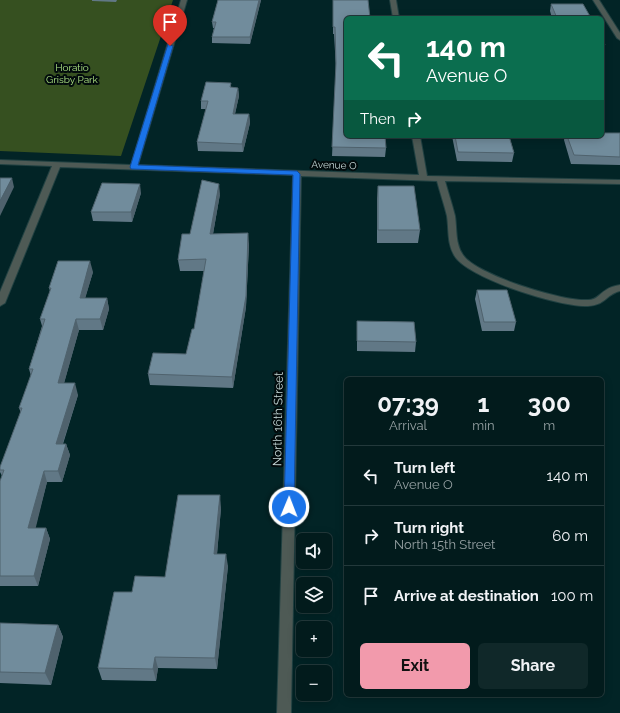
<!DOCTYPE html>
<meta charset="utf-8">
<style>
:root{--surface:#021b1c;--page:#102829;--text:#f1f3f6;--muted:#96a1a3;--line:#23393b;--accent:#f29aac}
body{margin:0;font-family:Raleway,sans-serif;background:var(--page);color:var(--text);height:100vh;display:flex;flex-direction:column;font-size:15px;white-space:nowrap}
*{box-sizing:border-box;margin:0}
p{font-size:13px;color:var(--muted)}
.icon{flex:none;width:22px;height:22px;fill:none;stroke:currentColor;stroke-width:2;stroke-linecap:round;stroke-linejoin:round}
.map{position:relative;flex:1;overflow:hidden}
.details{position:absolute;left:344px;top:377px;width:260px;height:320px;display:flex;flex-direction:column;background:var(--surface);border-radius:6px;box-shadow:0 2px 10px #0003,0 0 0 1px var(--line)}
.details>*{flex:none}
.guide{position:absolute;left:344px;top:16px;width:260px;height:122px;border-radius:6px;box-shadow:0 2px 10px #0003,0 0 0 1px var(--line);background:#0b6e4f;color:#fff;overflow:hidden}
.tools{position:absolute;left:296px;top:533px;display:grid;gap:8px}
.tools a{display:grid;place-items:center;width:36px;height:36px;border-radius:6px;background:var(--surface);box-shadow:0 2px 10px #0003,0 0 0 1px var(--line);font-size:20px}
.pin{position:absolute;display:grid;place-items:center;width:34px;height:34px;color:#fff;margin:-41px -17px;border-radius:50% 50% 50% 0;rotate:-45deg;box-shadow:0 0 4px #0007}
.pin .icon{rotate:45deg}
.me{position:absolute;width:44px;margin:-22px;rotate:1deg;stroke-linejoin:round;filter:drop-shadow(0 0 3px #0008)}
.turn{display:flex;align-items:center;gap:14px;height:84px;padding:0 16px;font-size:18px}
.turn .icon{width:52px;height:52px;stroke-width:2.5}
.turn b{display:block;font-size:28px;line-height:34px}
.then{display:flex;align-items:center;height:38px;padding:0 16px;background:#0003;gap:8px;font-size:15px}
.eta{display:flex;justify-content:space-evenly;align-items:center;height:68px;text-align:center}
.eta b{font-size:24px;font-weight:700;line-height:28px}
.action{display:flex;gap:8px;margin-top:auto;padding:8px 16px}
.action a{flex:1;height:46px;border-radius:6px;background:var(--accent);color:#111;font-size:16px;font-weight:700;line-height:46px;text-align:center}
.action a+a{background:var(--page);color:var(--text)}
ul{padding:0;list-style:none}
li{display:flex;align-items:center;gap:12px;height:60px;padding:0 16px;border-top:1px solid var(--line)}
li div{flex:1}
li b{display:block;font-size:15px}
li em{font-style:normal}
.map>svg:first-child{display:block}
.green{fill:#365020}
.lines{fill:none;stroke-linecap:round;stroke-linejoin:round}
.minor-casing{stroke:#214142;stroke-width:2}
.minor{fill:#4e5a55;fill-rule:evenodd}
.wall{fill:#617886}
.shaded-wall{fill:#4f626d}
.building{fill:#718c9c;stroke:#4f626d}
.route{fill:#1a73e8;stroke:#114b97}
.labels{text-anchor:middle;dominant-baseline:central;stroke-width:4;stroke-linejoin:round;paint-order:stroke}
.far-park-label{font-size:10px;fill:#abe082;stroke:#020b0c}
.far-street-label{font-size:10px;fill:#c5d7d7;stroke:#020b0c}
.street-label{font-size:12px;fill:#c5d7d7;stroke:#020b0c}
</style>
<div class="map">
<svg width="620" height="713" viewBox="0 0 620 713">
<rect width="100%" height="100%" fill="#022426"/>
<polygon class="green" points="0,0 173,0 121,156 0,151"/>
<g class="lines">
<defs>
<g id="minor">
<path d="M 181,0 L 187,0 L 138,165 L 419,175 L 412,136 L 420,136 L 427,176 L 620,180 L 620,184 L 445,181 C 448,192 452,204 455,216 C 457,229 455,244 463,255 C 476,275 564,302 588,300 C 597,300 599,294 606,290 C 610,287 615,286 620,285 L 620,291 C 605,295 606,305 588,306 C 562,308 466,278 454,255 C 447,243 449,229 447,216 C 444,204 440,192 437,181 L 301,176 L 291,713 L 277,713 L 293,175 L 60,167 L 5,303 L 0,306 L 0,292 L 52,166 L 0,164 L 0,160 L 131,165 Z"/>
<polygon points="390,0 396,0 399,18 393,18"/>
<polygon points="593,0 599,0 620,33 620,40 617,38"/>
</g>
</defs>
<use href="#minor" class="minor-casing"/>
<use href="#minor" class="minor"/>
</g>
<g class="wall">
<polygon points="92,0 117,0 116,2 92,1"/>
<polygon points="218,0 261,0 250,44 212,43 212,37 214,28 213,28 212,22"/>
<polygon points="333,0 346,18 386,148 385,157 332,156 336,69 334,34 333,34"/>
<polygon points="551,4 591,18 552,18 550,11"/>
<polygon points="602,39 605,45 603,53 602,53"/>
<polygon points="231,83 231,87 238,88 239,96 235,114 249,114 250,123 243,152 198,151 197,142 206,109 201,109 201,101"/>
<polygon points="620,133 620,165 571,164 564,140 565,136 602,136"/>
<polygon points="452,136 509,136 514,153 512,162 457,161"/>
<polygon points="378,186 420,230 418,243 377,243 377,199"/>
<polygon points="141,193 132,222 93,221 91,212"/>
<polygon points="220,194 213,234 249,244 246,307 233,388 150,385 148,374 186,354 194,329 204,271 180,271 178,260 190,234"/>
<polygon points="93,272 85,298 107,298 109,309 103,330 79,330 64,383 78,395 63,444 66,444 70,455 62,482 47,482 35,528 46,528 50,539 38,586 0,586 0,481 2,476 0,472 0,467 21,413 19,408 31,376 29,369 42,326 40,319 50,291 49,288"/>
<polygon points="477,290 516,322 514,331 482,331 475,299"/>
<polygon points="357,321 416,342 415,352 357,351"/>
<polygon points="221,508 217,554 228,566 217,669 158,668 156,681 102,680 98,668 132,592 165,577"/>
<polygon points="0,623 58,625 63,637 51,685 0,683"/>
</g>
<g class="shaded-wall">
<polygon points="259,0 261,0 250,44 250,37"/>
<polygon points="238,88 239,96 233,122 233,114"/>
<polygon points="249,114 250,123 243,152 242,144"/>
<polygon points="12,178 14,187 0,216 0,201"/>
<polygon points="140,184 141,193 132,222 131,212"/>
<polygon points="219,184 220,194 211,245 210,234"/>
<polygon points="248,233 249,244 246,307 233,388 232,377"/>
<polygon points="90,261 93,272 82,309 80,298"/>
<polygon points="107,298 109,309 103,330 100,319"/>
<polygon points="76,319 79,330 61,394 58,383"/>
<polygon points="75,383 78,395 59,455 56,444"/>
<polygon points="66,444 70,455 62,482 58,471"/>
<polygon points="44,471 47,482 33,539 28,528"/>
<polygon points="220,495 221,508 216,566 214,554"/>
<polygon points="46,528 50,539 38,586 34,576"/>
<polygon points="226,554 228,566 217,669 215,658"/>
<polygon points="58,625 63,637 51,685 45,673"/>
<polygon points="155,657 158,668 156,681 153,669"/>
</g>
<g class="building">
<polygon points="218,0 259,0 250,37 212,37 216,22 212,22"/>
<polygon points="333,0 368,0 370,18 346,18 346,136 385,136 386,148 332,147 336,63 335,27 333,27"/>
<polygon points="551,4 583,4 591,18 557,18"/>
<polygon points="602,39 605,45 602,45"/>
<polygon points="206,82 231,83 230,87 238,88 233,114 249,114 242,144 197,142 208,101 201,101"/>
<polygon points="602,133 620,133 620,157 574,155 567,136 602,136"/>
<polygon points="455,136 509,136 514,153 458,152"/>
<polygon points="0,178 12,178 0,201"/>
<polygon points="202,180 219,184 210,234 248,233 246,296 232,377 148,374 153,353 186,354 192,329 194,329 206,259 178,260 182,234 190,234"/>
<polygon points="102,183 140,184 131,212 91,212"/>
<polygon points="378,186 414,186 420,230 378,230"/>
<polygon points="58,261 90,261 80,298 107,298 100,319 76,319 58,383 75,383 56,444 66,444 58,471 44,471 28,528 46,528 34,576 0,576 0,481 4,470 0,470 0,467 22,408 19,408 33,369 29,369 45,319 40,319 51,288 49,288"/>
<polygon points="477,290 507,290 516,322 484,322"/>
<polygon points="357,321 414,322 416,342 357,341"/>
<polygon points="178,495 220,495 214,554 226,554 215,658 155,657 153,669 98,668 114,592 132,592 135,576 165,577"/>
<polygon points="0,623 58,625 45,673 0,672"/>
</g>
<polygon class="route" points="168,44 173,46 138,165 297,171 300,174 294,507 293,510 289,511 285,510 284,507 293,175 131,169 130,167"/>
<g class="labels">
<g class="far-park-label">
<text x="72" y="67">Horatio<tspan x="72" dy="12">Grisby Park</tspan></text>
</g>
<g class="far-street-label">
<text transform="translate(334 165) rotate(2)">Avenue O</text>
</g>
<g class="street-label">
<text transform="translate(278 419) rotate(-89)">North 16th Street</text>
</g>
</g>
</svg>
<div class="tools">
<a><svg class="icon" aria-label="sound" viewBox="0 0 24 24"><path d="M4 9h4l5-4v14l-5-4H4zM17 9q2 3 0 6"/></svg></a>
<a><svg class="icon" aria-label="layers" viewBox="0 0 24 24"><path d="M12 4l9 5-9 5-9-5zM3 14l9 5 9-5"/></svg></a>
<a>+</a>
<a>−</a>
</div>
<div class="pin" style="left:170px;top:46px;background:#d93025"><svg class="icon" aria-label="arrive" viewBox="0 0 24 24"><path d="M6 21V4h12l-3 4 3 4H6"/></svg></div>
<svg class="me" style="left:289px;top:507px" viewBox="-20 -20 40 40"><circle r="17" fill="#1a73e8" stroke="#fff" stroke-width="3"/><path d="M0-11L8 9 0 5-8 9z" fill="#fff"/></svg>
<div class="guide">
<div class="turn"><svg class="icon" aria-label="left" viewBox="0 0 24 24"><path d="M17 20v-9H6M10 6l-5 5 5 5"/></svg><div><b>140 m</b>Avenue O</div></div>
<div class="then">Then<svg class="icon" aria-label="right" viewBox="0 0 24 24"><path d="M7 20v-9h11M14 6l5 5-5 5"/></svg></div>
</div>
<section class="details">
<div class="eta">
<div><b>07:39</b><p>Arrival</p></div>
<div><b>1</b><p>min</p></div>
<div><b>300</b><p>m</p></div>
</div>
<ul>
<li><svg class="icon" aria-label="left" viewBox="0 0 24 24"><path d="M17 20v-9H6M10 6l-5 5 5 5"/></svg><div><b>Turn left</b><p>Avenue O</p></div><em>140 m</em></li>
<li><svg class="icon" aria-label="right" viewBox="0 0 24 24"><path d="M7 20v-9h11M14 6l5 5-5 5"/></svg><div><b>Turn right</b><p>North 15th Street</p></div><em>60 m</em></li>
<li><svg class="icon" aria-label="arrive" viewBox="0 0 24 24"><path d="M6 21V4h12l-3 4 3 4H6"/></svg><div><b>Arrive at destination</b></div><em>100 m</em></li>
</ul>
<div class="action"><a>Exit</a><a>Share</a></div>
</section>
</div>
